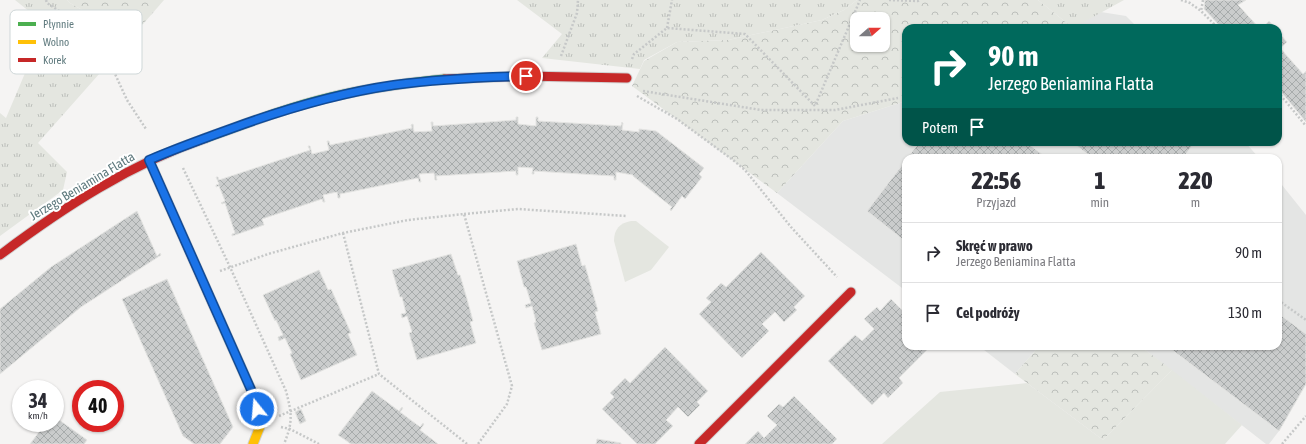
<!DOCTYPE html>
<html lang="pl">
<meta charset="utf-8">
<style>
:root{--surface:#fff;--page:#f2f2f3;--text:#2b2b33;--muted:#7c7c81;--line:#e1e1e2}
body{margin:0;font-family:"Asap Condensed",sans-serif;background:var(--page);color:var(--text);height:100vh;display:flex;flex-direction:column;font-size:15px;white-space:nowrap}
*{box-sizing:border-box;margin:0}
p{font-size:13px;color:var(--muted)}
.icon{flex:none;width:22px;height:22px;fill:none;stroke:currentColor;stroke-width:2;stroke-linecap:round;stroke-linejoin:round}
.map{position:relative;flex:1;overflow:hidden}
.panel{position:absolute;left:902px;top:154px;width:380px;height:196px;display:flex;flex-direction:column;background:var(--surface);border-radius:12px;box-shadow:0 1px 3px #0004}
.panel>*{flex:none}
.banner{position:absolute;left:902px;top:24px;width:380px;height:122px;border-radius:12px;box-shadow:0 1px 3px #0004;background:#00695c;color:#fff;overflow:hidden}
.needle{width:26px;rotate:69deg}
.controls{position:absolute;left:850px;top:12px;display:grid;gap:8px}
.controls a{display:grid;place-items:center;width:40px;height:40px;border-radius:8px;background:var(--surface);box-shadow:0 1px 3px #0004;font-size:20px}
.speed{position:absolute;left:12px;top:380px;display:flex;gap:8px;font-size:20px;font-weight:700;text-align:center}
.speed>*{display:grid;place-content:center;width:52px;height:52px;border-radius:50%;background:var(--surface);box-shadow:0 1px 3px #0004;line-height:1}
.speed small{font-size:10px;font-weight:400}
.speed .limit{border:6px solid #d22;background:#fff;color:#111}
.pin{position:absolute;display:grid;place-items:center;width:34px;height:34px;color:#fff;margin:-17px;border:2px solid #fff;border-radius:50%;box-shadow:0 1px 4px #0007}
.me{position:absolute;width:44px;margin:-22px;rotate:343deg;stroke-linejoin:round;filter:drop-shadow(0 0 3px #0008)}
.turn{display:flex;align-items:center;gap:14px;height:84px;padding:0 20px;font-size:18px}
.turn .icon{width:52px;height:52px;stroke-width:2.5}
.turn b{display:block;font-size:28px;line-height:34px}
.then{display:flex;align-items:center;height:38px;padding:0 20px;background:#0003;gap:8px;font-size:15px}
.eta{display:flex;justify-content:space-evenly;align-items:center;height:68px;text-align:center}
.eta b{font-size:24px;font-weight:800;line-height:28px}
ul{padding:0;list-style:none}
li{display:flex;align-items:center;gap:12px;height:60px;padding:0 20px;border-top:1px solid var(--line)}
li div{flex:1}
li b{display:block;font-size:15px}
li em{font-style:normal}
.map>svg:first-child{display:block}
.built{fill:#e4e5e4}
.grass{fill:url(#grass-tufts)}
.forest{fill:url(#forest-crowns);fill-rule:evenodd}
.park{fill:#e4e6e0}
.building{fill:url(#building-cross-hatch);stroke:#e4e4e2}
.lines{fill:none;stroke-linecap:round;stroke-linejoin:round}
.fast-casing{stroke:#d0d1d1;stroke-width:11}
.slow-casing{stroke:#d0d1d1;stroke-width:11}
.jam-casing{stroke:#d0d1d1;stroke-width:11}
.path{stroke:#c6c8c8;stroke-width:2.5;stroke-dasharray:2 2;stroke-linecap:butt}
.fast{stroke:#4caf50;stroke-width:9}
.slow{stroke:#ffc107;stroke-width:9}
.jam{stroke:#c62828;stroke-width:9}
.route-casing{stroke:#114b97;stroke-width:10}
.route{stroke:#1a73e8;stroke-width:7}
.labels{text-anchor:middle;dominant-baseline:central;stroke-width:4;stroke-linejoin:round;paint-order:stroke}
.street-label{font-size:13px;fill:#5f7a7e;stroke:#fff}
.key{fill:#fff;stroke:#cfd7d8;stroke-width:1}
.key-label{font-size:11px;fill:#5f7a7e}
</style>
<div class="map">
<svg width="1306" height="444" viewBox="0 0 1306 444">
<defs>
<pattern id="grass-tufts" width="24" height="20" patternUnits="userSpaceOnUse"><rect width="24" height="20" fill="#e4e6e0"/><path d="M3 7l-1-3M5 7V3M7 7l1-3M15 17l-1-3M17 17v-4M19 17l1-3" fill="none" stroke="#bcbfbb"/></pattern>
<pattern id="forest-crowns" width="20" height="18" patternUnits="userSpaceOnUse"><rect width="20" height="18" fill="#e4e6e0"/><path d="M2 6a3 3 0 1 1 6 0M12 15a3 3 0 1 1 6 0" fill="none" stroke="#bcbfbb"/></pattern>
<pattern id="building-cross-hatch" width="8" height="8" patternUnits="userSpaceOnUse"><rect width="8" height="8" fill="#cacccc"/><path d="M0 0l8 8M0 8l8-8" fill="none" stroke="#a7abab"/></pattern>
</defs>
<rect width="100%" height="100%" fill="#f5f4f3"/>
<g class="built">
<polygon points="1101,12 1126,16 1138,28 1072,28"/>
<polygon points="906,101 906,142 1245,142 1259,158 906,158 906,291 777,193 843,121"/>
<polygon points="1278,180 1306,215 1306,384 1279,431 1269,444 1266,444 1140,346 1278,346"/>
<polygon points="979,346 1039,346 1015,374"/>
</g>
<g class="grass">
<polygon points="15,0 67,0 70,3 131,38 38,143 67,172 63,190 0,236 0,113 6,118 31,59 30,12"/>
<polygon points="517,0 857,0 844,10 822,20 728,40 677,42 644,60 640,69 542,58 562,34"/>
<polygon points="1038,0 1124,0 1073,28"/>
</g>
<g class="forest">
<polygon points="67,0 164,0 131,38 70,3"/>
<path d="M 857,0 L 1038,0 L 1073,28 L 906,28 L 906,101 L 843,121 L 777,193 L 632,86 L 644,61 L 677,42 L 728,40 L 822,20 L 844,10 ZM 857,19 L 883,19 L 883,45 L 857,45 Z"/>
<polygon points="1039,346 1140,346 1172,370 1103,440 1015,374"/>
</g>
<g class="park">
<path d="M 631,221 L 636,221 L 669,247 L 651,270 L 625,282 L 614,241 C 614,229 620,223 631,221 Z"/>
<polygon points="1172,370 1242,425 1225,444 882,444 940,392 1027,383 1103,440"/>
</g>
<g class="building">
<polygon points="1205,0 1246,0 1238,5 1259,28 1222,28 1204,9"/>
<polygon points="1269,21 1275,28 1262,28"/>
<polygon points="1278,32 1287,42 1280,48 1303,74 1306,71 1306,122 1278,88"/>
<polygon points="516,117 518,117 518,124 536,126 536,117 538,117 538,121 621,126 622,122 623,123 622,130 639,132 639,129 656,131 704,168 699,174 702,177 685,199 682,196 671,211 670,209 672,207 633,176 633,175 616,172 616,180 614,180 614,176 534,171 534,174 532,174 533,168 518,167 518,175 516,175 516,171 436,176 437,180 435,180 434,173 419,174 421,182 419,182 418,178 340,194 340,198 338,198 337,192 323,195 325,202 323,202 322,199 262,219 264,225 232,236 232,234 235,233 225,203 222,204 221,203 225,201 219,186 216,187 216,185 219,184 216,177 218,177 219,180 310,150 308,146 310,146 312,154 329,150 327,141 329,141 330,145 412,128 411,125 413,124 414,132 432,131 431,122 433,122 433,126 516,120"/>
<polygon points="920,142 1026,142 1047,158 907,158"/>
<polygon points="1072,142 1195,142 1183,158 1090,158 1091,157"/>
<polygon points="906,160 906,242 867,211"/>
<polygon points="137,211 157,256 160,253 161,255 81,307 0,374 0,309 51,267"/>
<polygon points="576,244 582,266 585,265 598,311 595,312 601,334 542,350 534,323 536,322 532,306 526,308 525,305 531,303 526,287 524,287 517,261"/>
<polygon points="761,252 805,296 794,307 797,310 784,322 775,312 762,324 769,331 742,358 699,314 711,302 706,298 721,283 726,287"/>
<polygon points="451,254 458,275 460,275 467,299 473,321 470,322 476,343 417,360 409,333 412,332 407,316 402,318 401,314 406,313 402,297 400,297 392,270"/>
<polygon points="319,270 328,290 331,289 351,333 348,334 357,355 301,380 290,354 292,353 285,338 279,341 278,337 283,335 276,320 275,321 263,295"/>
<polygon points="167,279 233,427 220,444 194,444 183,436 122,299"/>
<polygon points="891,299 906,314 906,346 931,346 899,378 903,383 888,398 884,393 872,405 828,361 855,335 862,341 874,329 864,319 877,307 880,311"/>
<polygon points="1278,313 1306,334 1306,384 1279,431 1167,346 1278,346"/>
<polygon points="665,347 708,391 697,402 700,405 688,417 678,407 666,420 673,426 655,444 637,444 602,409 614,397 610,393 625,378 630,383"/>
<polygon points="372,391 399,411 402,407 403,408 400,412 420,427 423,423 424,424 420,430 438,444 351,444 338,435"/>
<polygon points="794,396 837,439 832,444 745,444 758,431 764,438 777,425 767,416 779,404 783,407"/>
<polygon points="301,409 306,421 300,424 295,412"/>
<polygon points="55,417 87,440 84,444 30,444 46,423 55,423"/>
<polygon points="597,439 621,443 621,444 596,444"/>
</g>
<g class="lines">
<defs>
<path id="fast" d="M 206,138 C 247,123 289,107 331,97 C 368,88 406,83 444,79"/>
<polyline id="slow" points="220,320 253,394 261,424 253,444"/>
<g id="jam">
<polyline points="444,79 523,76 627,78"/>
<polyline points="149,160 220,320"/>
<path d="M 0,255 C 64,207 130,164 206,138"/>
<polyline points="699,444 851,292"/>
</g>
</defs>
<use href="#fast" class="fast-casing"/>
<use href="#slow" class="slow-casing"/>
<use href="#jam" class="jam-casing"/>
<g class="path">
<polyline points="46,0 47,3 79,24 110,63 127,100 146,129"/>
<polyline points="889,0 918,1 920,0"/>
<polyline points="1181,0 1190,3 1201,11"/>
<polyline points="1203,0 1201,11 1218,28"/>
<polyline points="667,28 672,0"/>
<polyline points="561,56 577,13 578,0"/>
<polyline points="632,59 634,54 667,28 745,34 815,106 860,0"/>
<polyline points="643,91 761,110 835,110 898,98"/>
<polyline points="1278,92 1306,126"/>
<polyline points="637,96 677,119 733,160 745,170 791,227 837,277"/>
<path d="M 183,168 L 230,267 L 286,391 C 292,414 293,422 284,444"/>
<polyline points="464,214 518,209 627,216"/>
<polyline points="343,233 379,374 467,444"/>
<polyline points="220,271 268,254 343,233 408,220 464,214 512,386 507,404 478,444"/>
<polyline points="1278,300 1306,320"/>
<polyline points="279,416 379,374"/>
<polyline points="281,427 290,429 319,444"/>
<polyline points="1282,444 1306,416"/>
</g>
<use href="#fast" class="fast"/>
<use href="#slow" class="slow"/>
<use href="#jam" class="jam"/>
</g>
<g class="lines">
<defs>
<path id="route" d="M 257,409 L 253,394 L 149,160 C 177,148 205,138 233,128 C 285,109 339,93 394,85 C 438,79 482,77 526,76"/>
</defs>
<use href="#route" class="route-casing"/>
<use href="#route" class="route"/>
</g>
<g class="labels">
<g class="street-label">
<text transform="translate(82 186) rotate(-31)">Jerzego Beniamina Flatta</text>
</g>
</g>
<rect x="10" y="10" width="132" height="64" rx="6" class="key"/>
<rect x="18" y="22" width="18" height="4" fill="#4caf50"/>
<rect x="18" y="40" width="18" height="4" fill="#ffc107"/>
<rect x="18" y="58" width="18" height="4" fill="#c62828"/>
<g class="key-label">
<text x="43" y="28">Płynnie</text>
<text x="43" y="46">Wolno</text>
<text x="43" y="64">Korek</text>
</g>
</svg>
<div class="controls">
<a><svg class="needle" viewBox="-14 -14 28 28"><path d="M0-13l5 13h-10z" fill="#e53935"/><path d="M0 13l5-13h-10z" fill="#7c7c81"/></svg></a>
</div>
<div class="speed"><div>34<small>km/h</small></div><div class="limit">40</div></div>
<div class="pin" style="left:526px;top:76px;background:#d93025"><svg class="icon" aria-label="arrive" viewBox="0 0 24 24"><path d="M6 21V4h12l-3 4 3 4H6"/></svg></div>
<svg class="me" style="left:257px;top:409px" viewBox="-20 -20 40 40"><circle r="17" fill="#1a73e8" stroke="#fff" stroke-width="3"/><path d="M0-11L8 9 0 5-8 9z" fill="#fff"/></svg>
<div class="banner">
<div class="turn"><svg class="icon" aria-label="right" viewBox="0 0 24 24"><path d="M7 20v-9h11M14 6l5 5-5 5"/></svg><div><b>90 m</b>Jerzego Beniamina Flatta</div></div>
<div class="then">Potem<svg class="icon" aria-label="arrive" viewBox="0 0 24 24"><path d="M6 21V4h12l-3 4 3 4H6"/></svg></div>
</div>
<section class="panel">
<div class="eta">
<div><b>22:56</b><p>Przyjazd</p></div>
<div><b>1</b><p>min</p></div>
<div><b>220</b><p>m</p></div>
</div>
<ul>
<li><svg class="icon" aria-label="right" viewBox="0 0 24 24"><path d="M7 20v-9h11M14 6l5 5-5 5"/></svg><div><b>Skręć w prawo</b><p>Jerzego Beniamina Flatta</p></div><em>90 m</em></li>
<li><svg class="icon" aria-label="arrive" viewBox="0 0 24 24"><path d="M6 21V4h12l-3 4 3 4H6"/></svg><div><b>Cel podróży</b></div><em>130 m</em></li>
</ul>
</section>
</div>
